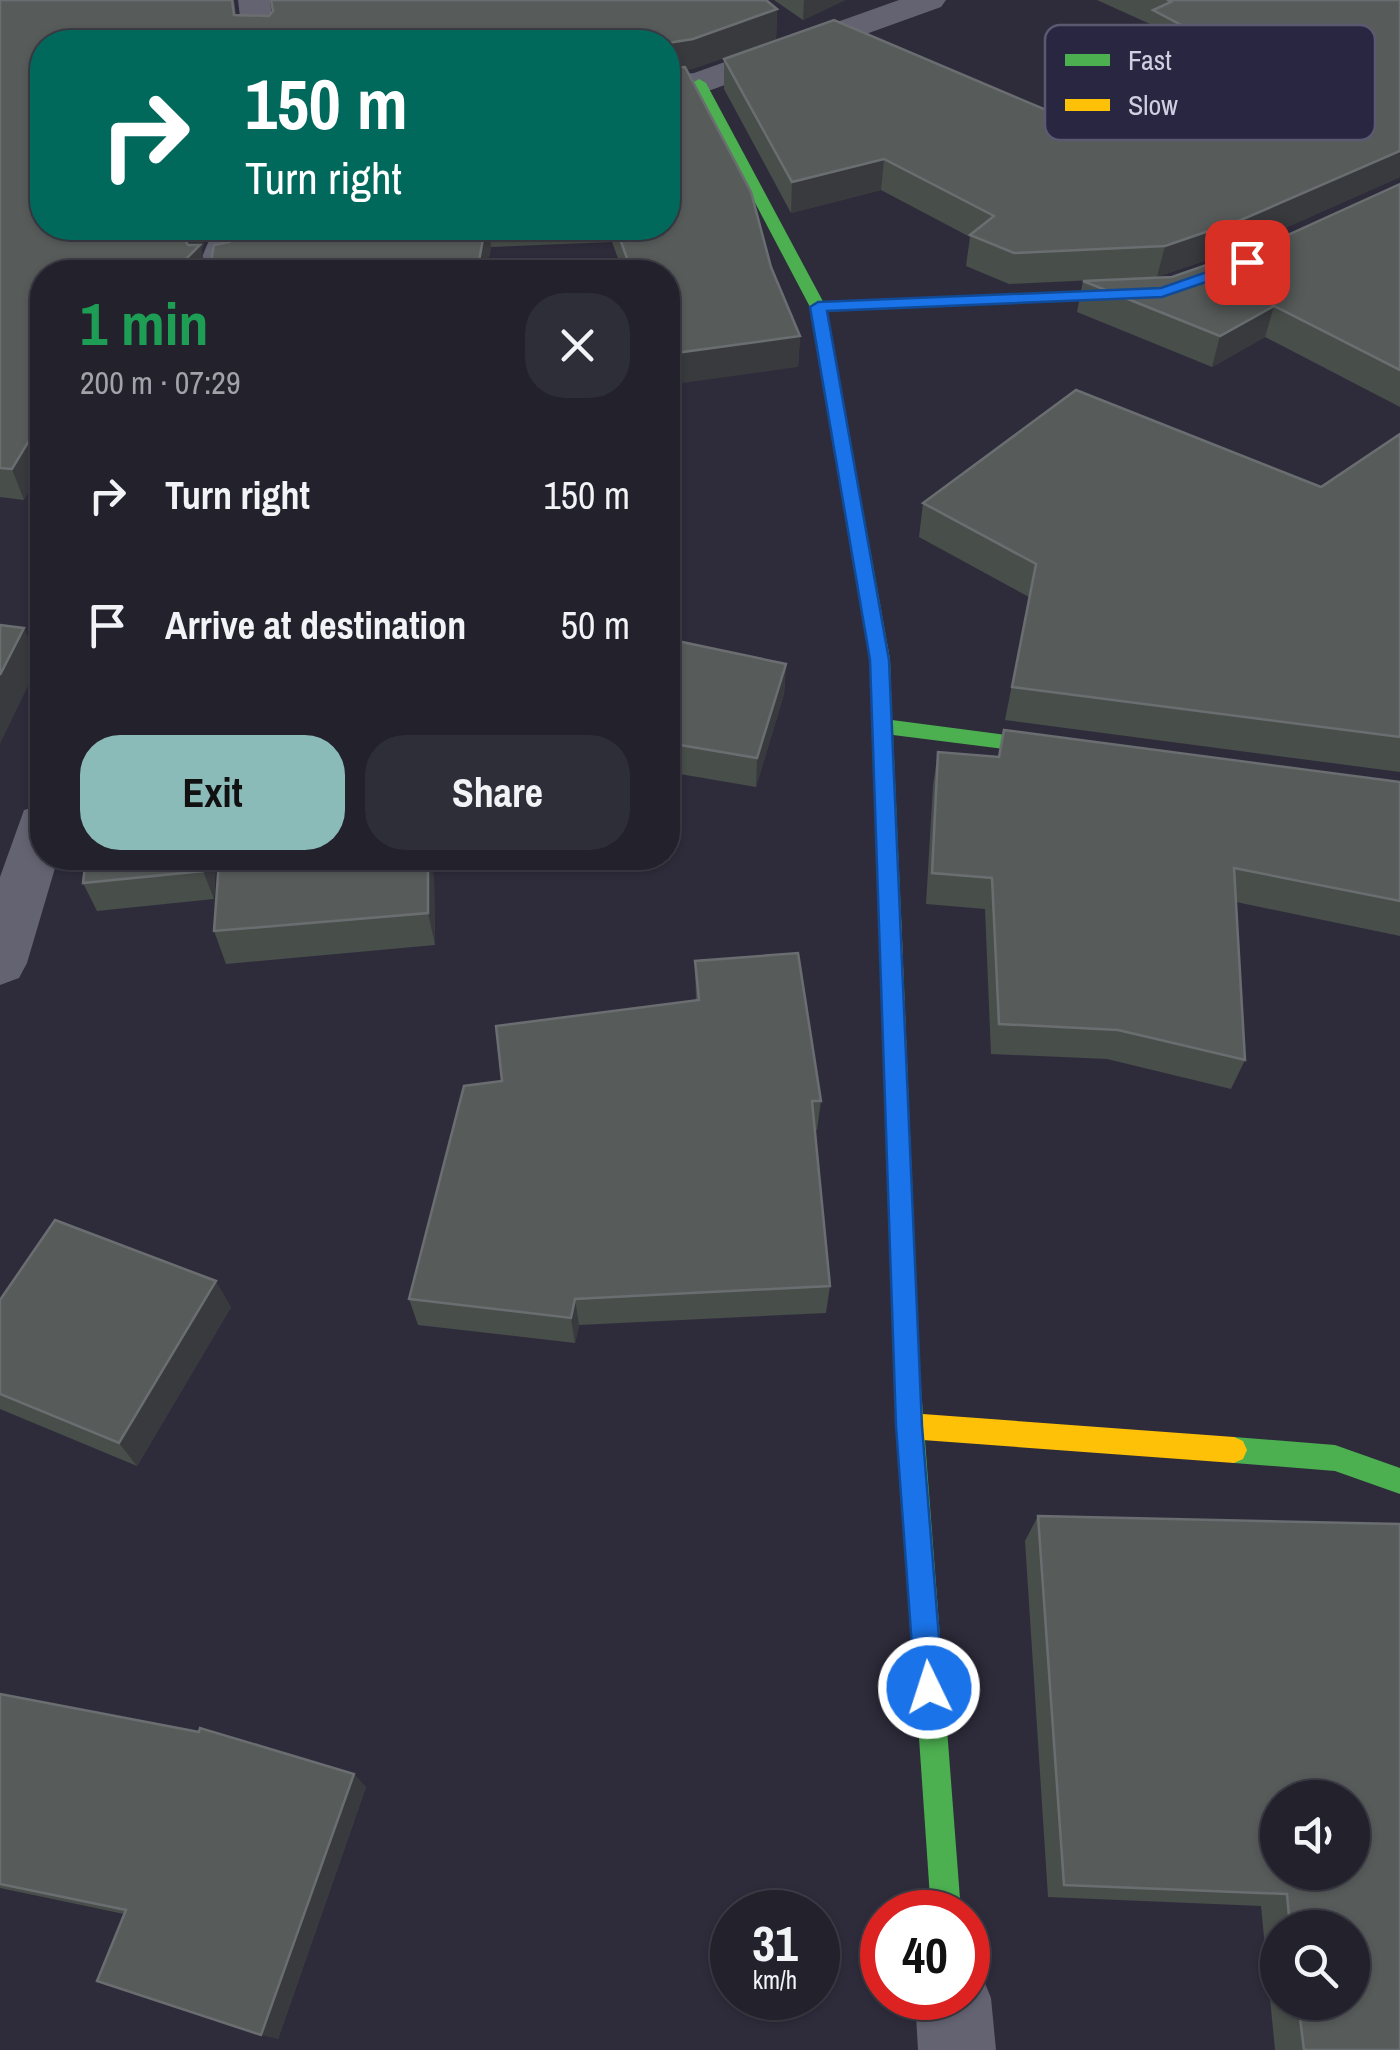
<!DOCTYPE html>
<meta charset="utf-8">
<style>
:root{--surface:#22212c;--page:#2e2e38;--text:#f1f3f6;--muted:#a2a3a9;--line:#3f3e48;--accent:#8bbbb9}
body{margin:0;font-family:"Archivo Narrow",sans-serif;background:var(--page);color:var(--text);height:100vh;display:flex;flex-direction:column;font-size:38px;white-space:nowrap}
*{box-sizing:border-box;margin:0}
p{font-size:32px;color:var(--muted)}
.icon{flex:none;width:55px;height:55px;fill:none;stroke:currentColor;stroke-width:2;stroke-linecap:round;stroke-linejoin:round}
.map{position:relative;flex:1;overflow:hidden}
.details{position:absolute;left:30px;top:260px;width:650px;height:610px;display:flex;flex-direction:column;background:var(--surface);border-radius:40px;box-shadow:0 2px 8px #0004,0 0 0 2px var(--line)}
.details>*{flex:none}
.hud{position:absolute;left:30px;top:30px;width:650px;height:210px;border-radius:40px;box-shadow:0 2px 8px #0004,0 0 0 2px var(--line);background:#00695c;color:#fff;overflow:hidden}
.buttons{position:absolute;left:1260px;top:1780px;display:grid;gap:20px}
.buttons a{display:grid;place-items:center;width:110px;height:110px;border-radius:50%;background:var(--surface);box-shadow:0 2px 8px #0004,0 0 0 2px var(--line);font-size:50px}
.speed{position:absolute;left:710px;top:1890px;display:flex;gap:20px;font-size:50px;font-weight:700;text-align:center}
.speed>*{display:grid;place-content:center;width:130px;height:130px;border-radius:50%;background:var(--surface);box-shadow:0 2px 8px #0004,0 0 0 2px var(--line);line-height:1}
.speed small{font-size:25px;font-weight:400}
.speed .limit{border:15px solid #d22;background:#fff;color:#111}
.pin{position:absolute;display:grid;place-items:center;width:85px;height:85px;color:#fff;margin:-42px;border-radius:20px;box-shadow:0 5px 15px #0006}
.me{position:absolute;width:110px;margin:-55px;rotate:356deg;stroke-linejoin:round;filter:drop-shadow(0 0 8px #0008)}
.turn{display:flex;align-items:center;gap:35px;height:210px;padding:0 50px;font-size:45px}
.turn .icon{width:130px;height:130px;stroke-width:2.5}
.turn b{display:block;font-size:70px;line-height:85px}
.round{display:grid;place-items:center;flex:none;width:105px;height:105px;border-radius:40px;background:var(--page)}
.head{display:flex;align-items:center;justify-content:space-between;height:170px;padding:0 50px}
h1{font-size:60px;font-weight:800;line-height:75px;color:#1e9e55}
.action{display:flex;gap:20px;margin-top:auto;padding:20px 50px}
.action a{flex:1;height:115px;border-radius:40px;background:var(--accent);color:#111;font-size:40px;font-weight:800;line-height:115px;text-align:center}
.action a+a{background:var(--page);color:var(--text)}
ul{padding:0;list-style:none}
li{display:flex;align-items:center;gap:30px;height:130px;padding:0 50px}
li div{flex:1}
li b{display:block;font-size:38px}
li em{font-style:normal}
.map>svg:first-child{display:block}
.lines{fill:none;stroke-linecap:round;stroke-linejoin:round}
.street{fill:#646372;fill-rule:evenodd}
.fast{fill:#4caf50;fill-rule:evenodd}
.slow{fill:#ffc107;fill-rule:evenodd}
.wall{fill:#484e4a;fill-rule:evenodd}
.shaded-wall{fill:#383a3d}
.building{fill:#575c5b;stroke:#6a6e70;stroke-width:2.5;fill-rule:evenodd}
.route{fill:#1a73e8;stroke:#114b97;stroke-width:2.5}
.key{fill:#292641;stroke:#5b5971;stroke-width:2.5}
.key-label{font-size:28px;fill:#d0cfe1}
</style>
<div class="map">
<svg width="1400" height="2050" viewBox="0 0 1400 2050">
<rect width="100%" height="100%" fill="#2e2c3b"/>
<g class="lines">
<g class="street">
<polygon points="238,0 270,0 275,42 243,42"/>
<polygon points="899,0 946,0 941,7 711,90 668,96 668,76 694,73"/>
<polygon points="214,228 251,228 234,272 196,272"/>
<polygon points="42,805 42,858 58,858 27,963 19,978 0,985 0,877 24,810"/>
<polygon points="968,1966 980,1971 991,1998 996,2050 918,2050 915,1998 968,1998"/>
</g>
<g class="fast">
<polygon points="699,79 706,83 826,307 890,659 892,720 1075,744 1085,751 1075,758 893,735 901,916 890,925 879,916 870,659 810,307 692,83"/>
<polygon points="907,1363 916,1366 920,1375 961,1912 931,1912 894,1375 898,1366"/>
<polygon points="1234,1437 1335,1445 1400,1468 1400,1494 1335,1471 1234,1463 1225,1459 1221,1450 1225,1441"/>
</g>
<g class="slow">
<polygon points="1155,288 1161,290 1161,296 818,312 810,307 818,302"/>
<polygon points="890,907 901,916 920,1375 916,1384 907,1387 898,1384 894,1375 879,916"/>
<polygon points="909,1413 1234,1437 1243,1441 1247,1450 1243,1459 1234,1463 909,1439 900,1435 896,1426 900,1417"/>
</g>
</g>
<g class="wall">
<polygon points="0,0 234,0 236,15 269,16 777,9 776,40 687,70 800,336 798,367 668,272 623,272 612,242 491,247 486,272 209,272 230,242 235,228 668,228 668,42 42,228 211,228 201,250 207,272 42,272 24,500 0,497"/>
<polygon points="774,0 845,0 803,20"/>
<polygon points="1097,0 1400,0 1400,177 1233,251 1157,277 1009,284 966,266 970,237 881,190 791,213 724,89 724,59 1046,110 1167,51 1147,39 1150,24"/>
<polygon points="1400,184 1400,407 1265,337 1212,367 1077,312 1083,281 1172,277 1270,243"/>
<polygon points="1400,434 1400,772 1005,720 1029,597 919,537 923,503 1321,487"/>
<polygon points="668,639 786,664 784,694 756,787 668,772"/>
<polygon points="938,752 998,757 1400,782 1400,936 1236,902 1245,1060 1231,1089 1107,1059 991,1054 985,909 926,904 933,785"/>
<polygon points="86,858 216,858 214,899 97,911 83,883"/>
<polygon points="434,877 435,945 226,964 214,931"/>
<polygon points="695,961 821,1101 817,1130 815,1131 830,1286 826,1313 579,1325 575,1343 418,1325 409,1299 502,1081 696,1001"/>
<polygon points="0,1300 231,1307 137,1466 0,1409"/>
<path d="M 1038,1516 L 1400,1524 L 1400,2050 L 1275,2050 L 1261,1906 L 1048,1897 L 1025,1541 ZM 1278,1798 L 1352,1798 L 1352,1872 L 1278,1872 ZM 1278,1928 L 1352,1928 L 1352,2002 L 1278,2002 Z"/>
<polygon points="0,1694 366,1787 278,2039 124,1914 0,1888"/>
</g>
<g class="shaded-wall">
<polygon points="804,0 845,0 803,20"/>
<polygon points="777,9 776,40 693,69 668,73 668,43"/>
<polygon points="1400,151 1400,177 1233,251 1157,277 1165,246"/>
<polygon points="884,159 881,190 791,213 792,182"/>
<polygon points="189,228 211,228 201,250 207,272 173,272"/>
<polygon points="485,228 489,228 491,247 486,272 477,272"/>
<polygon points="1274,306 1265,337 1212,367 1220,336"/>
<polygon points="800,336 798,367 668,385 668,354"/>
<polygon points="42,419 42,470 24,500 12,469"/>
<polygon points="24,628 39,663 0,744 0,675"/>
<polygon points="786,664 784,694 756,787 757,758"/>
<polygon points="203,858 216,858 214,899 203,871"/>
<polygon points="428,858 430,858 434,877 435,945 428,913"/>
<polygon points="216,1281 231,1307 137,1466 119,1443"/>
<polygon points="575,1299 579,1325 575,1343 571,1318"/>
<polygon points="354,1774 366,1787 278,2039 261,2035"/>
</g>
<g class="building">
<polygon points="0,0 232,0 234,15 269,16 273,11 271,0 766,0 777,9 693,39 668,43 42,42 42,228 189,228 184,239 188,245 200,245 173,272 42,272 42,419 12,469 0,468"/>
<polygon points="1168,0 1400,0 1400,151 1241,220 1165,246 1014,253 970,235 994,216 884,159 792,182 724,59 834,20 1046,110 1200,35 1153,10 1171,2"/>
<polygon points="685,67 751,192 771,267 800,336 668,354 668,272 632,272 616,228 668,228 668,68"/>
<polygon points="1400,184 1400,370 1274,306 1220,336 1083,281 1172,277 1270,243"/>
<polygon points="235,228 485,228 477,272 209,272 214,245 230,242"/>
<polygon points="1076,390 1321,487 1400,434 1400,737 1012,687 1036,564 923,503"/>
<polygon points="0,625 24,628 0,675"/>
<polygon points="668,639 786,664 757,758 668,743"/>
<polygon points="1004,730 1400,782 1400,901 1234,868 1245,1060 1118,1030 999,1024 992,878 932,873 938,752 999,757"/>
<polygon points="86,858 203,858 203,871 83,883"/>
<polygon points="262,858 428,858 428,913 214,931 219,861"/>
<polygon points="798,953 821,1101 812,1101 830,1286 575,1299 571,1318 409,1299 464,1086 502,1081 496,1026 699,1000 695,961"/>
<polygon points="55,1220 216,1281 119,1443 0,1394 0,1300"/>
<path d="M 1038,1516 L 1400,1524 L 1400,2050 L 1304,2050 L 1298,2002 L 1352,2002 L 1352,1928 L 1290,1928 L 1287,1894 L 1064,1885 ZM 1278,1798 L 1352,1798 L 1352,1872 L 1278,1872 Z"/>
<polygon points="0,1694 199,1732 200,1728 354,1774 261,2035 97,1981 126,1910 0,1884"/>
</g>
<polygon class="route" points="1247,258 1255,262 1253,266 1162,297 827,311 889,660 922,1426 943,1688 939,1698 929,1702 919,1698 915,1688 896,1426 870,660 810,307 818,302 1161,288"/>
<rect x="1045" y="25" width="330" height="115" rx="15" class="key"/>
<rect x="1065" y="54" width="45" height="12" fill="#4caf50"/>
<rect x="1065" y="99" width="45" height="12" fill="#ffc107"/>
<g class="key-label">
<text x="1128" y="70">Fast</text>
<text x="1128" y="115">Slow</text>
</g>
</svg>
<div class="buttons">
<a><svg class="icon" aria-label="sound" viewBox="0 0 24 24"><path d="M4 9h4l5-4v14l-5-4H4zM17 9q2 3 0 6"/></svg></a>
<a><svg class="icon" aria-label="search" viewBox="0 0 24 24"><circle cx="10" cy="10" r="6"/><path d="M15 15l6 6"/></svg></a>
</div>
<div class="speed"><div>31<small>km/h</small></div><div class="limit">40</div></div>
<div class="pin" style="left:1247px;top:262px;background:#d93025"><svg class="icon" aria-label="arrive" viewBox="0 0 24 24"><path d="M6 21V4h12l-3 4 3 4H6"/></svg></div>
<svg class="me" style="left:929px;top:1688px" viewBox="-20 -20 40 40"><circle r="17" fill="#1a73e8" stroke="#fff" stroke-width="3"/><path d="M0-11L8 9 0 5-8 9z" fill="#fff"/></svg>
<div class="hud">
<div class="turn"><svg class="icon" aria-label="right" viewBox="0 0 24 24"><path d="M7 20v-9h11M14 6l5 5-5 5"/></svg><div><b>150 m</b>Turn right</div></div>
</div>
<section class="details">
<div class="head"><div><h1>1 min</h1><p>200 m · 07:29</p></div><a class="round"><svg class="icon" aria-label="close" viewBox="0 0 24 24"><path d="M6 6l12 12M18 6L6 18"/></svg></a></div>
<ul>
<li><svg class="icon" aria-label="right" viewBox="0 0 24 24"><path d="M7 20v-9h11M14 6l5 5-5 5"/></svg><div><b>Turn right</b></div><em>150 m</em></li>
<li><svg class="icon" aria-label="arrive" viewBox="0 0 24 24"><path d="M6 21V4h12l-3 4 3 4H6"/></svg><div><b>Arrive at destination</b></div><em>50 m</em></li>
</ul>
<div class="action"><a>Exit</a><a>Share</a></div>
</section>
</div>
